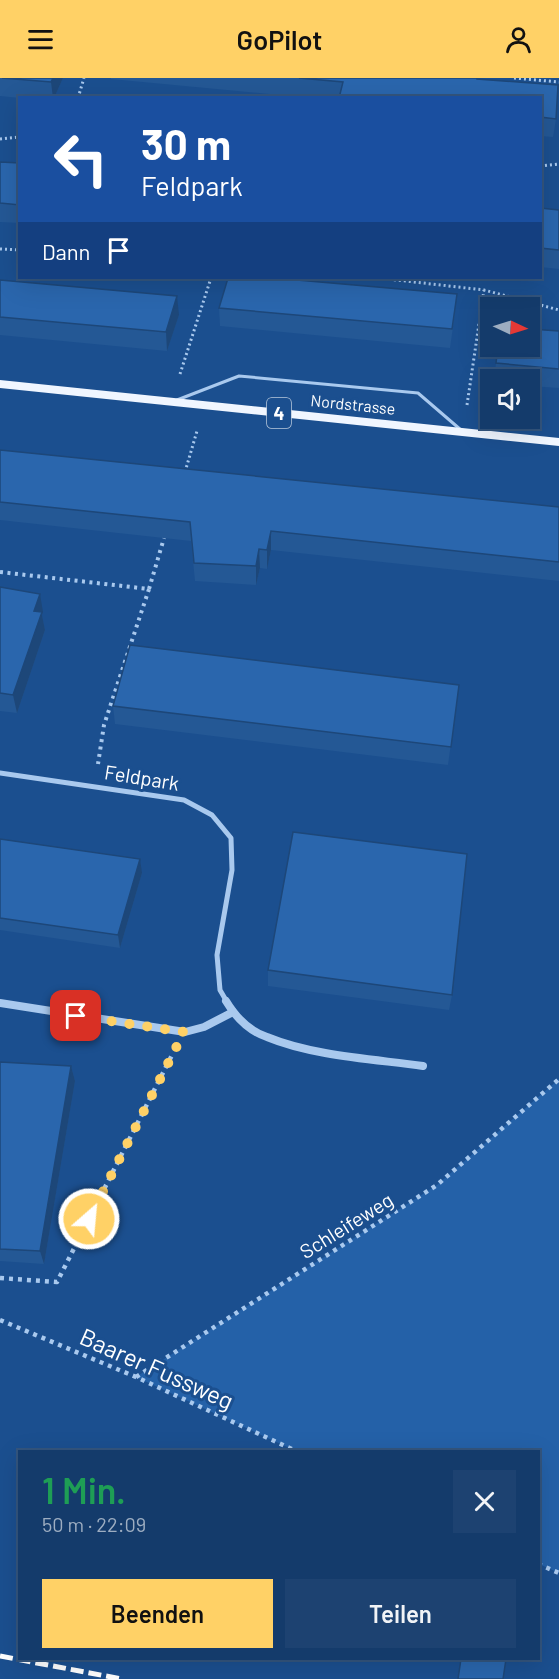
<!DOCTYPE html>
<html lang="de">
<meta charset="utf-8">
<style>
:root{--surface:#143b6b;--page:#1d4271;--text:#f1f3f6;--muted:#9dadc1;--line:#33557e;--accent:#ffd166}
body{margin:0;font-family:Barlow,sans-serif;background:var(--page);color:var(--text);height:100vh;display:flex;flex-direction:column;font-size:22px;white-space:nowrap}
*{box-sizing:border-box;margin:0}
p{font-size:20px;color:var(--muted)}
.icon{flex:none;width:33px;height:33px;fill:none;stroke:currentColor;stroke-width:2;stroke-linecap:round;stroke-linejoin:round}
.map{position:relative;flex:1;overflow:hidden}
.details{position:absolute;left:18px;top:1372px;width:522px;height:210px;display:flex;flex-direction:column;background:var(--surface);border-radius:0px;box-shadow:0 6px 24px #0002,0 0 0 2px var(--line)}
.details>*{flex:none}
.banner{position:absolute;left:18px;top:18px;width:524px;height:183px;border-radius:0px;box-shadow:0 6px 24px #0002,0 0 0 2px var(--line);background:#1a4fa0;color:#fff;overflow:hidden}
.needle{width:39px;rotate:94deg}
.tools{position:absolute;left:480px;top:219px;display:grid;gap:12px}
.tools a{display:grid;place-items:center;width:60px;height:60px;border-radius:0px;background:var(--surface);box-shadow:0 6px 24px #0002,0 0 0 2px var(--line);font-size:30px}
.pin{position:absolute;display:grid;place-items:center;width:51px;height:51px;color:#fff;margin:-26px;border-radius:12px;box-shadow:0 3px 9px #0006}
.me{position:absolute;width:66px;margin:-33px;rotate:27deg;stroke-linejoin:round;filter:drop-shadow(0 0 4px #0008)}
.turn{display:flex;align-items:center;gap:21px;height:126px;padding:0 24px;font-size:27px}
.turn .icon{width:78px;height:78px;stroke-width:2.5}
.turn b{display:block;font-size:42px;line-height:51px}
.then{display:flex;align-items:center;height:57px;padding:0 24px;background:#0003;gap:12px;font-size:22px}
.round{display:grid;place-items:center;flex:none;width:63px;height:63px;border-radius:0px;background:var(--page)}
.summary{display:flex;align-items:center;justify-content:space-between;height:102px;padding:0 24px}
h1{font-size:36px;font-weight:600;line-height:45px;color:#1e9e55}
.button{display:flex;gap:12px;margin-top:auto;padding:12px 24px}
.button a{flex:1;height:69px;border-radius:0px;background:var(--accent);color:#111;font-size:24px;font-weight:600;line-height:69px;text-align:center}
.button a+a{background:var(--page);color:var(--text)}
header{display:flex;justify-content:space-between;align-items:center;height:78px;padding:0 24px;background:var(--accent);color:#111;font-size:27px;font-weight:600}
.map>svg:first-child{display:block}
.green{fill:#2461a8}
.lines{fill:none;stroke-linecap:round;stroke-linejoin:round}
.path-far2{stroke:#a9c9ee;stroke-width:3;stroke-dasharray:2 3;stroke-linecap:butt}
.path-far1{stroke:#a9c9ee;stroke-width:4;stroke-dasharray:3 4.5;stroke-linecap:butt}
.path{stroke:#a9c9ee;stroke-width:4.5;stroke-dasharray:4 5;stroke-linecap:butt}
.service{stroke:#a9c9ee;stroke-width:3}
.minor-far1{stroke:#a9c9ee;stroke-width:5}
.minor{stroke:#a9c9ee;stroke-width:8}
.primary{fill:#f0f6ff;fill-rule:evenodd}
.rail{stroke:#fff;stroke-width:5;stroke-dasharray:13 5;stroke-linecap:butt}
.wall{fill:#245895}
.shaded-wall{fill:#1d4779}
.building{fill:#2a66ad;stroke:#1d4779;stroke-width:1.5}
.route{stroke:#ffd166;stroke-width:10;stroke-dasharray:0 18}
.labels{text-anchor:middle;dominant-baseline:central;stroke-width:6;stroke-linejoin:round;paint-order:stroke}
.far-street-label{font-size:16px;fill:#fff;stroke:#1b4f8f}
.shield{fill:#1b4f8f;stroke:#bbcadd;stroke-width:1.5}
.shield-label{font-size:18px;font-weight:bold;fill:#fff}
.street-label{font-size:20px;fill:#fff;stroke:#1b4f8f}
.near-street-label{font-size:24px;fill:#fff;stroke:#1b4f8f}
</style>
<header><svg class="icon" aria-label="menu" viewBox="0 0 24 24"><path d="M4 6h16M4 12h16M4 18h16"/></svg>GoPilot<svg class="icon" aria-label="person" viewBox="0 0 24 24"><circle cx="12" cy="8" r="4"/><path d="M4 21q1-7 8-7t8 7"/></svg></header>
<div class="map">
<svg width="559" height="1601" viewBox="0 0 559 1601">
<rect width="100%" height="100%" fill="#1b4f8f"/>
<polygon class="green" points="559,1001 559,1495 539,1486 538,1374 298,1374 136,1299 437,1107"/>
<g class="lines">
<g class="path-far2">
<polyline points="514,0 559,4"/>
<polyline points="78,20 84,0"/>
<polyline points="0,61 20,59"/>
<polyline points="540,88 559,86"/>
<polyline points="0,171 20,172"/>
<polyline points="379,200 484,212 559,232"/>
<polyline points="180,296 211,200"/>
<polyline points="467,327 484,212"/>
<polyline points="185,394 197,353"/>
</g>
<g class="path-far1">
<polyline points="0,494 149,511 104,647 98,686"/>
<polyline points="149,511 164,460"/>
</g>
<g class="path">
<polyline points="0,1200 57,1204 172,977"/>
<polyline points="0,1242 136,1299 298,1374"/>
<polyline points="136,1299 437,1107 559,1001"/>
<polyline points="538,1486 559,1495"/>
</g>
<polyline class="service" points="177,322 239,298 418,315 461,352"/>
<polyline class="minor-far1" points="0,695 184,722 212,737 231,760 232,792 217,877 220,912 227,924"/>
<g class="minor">
<path d="M 226,923 C 235,938 249,953 267,959 C 313,978 373,981 423,988"/>
<polyline points="0,925 185,954 204,949 233,934"/>
</g>
<polygon class="primary" points="0,302 559,360 559,368 0,310"/>
<polyline class="rail" points="0,1578 122,1601"/>
</g>
<g class="wall">
<polygon points="0,0 63,0 54,20 20,20 0,18"/>
<polygon points="111,0 478,0 478,1 558,7 556,41 553,59 540,58 540,20 311,20 111,1"/>
<polygon points="0,84 20,85 20,145 0,144"/>
<polygon points="540,130 559,132 559,191 540,189"/>
<polygon points="0,202 179,237 167,273 0,257"/>
<polygon points="219,230 455,235 450,270 220,248"/>
<polygon points="559,253 559,310 530,308 530,302 494,302 498,268 530,268"/>
<polygon points="0,372 559,429 559,503 271,472 267,491 260,490 256,507 195,503 191,463 0,442"/>
<polygon points="0,509 43,534 42,537 45,552 17,635 0,633"/>
<polygon points="459,607 448,687 115,646 113,628"/>
<polygon points="0,761 142,795 120,870 0,852"/>
<polygon points="268,892 452,917 449,932 268,908"/>
<polygon points="0,984 71,988 75,1003 44,1186 0,1183"/>
</g>
<g class="shaded-wall">
<polygon points="53,0 63,0 54,20 53,20 51,4"/>
<polygon points="177,218 179,237 167,273 166,254"/>
<polygon points="271,453 271,472 267,491 267,472"/>
<polygon points="259,471 260,490 256,507 256,488"/>
<polygon points="40,516 43,534 42,537 45,552 17,635 13,617 34,533"/>
<polygon points="140,781 142,795 120,870 118,857"/>
<polygon points="71,988 75,1003 44,1186 40,1173"/>
</g>
<g class="building">
<polygon points="2,0 53,0 51,4"/>
<polygon points="299,0 477,0 477,1 558,7 556,41 540,39 540,20 339,20 343,4"/>
<polygon points="0,84 20,85 20,127 0,125"/>
<polygon points="540,130 559,132 559,172 540,170"/>
<polygon points="228,200 274,200 457,216 452,251 219,230"/>
<polygon points="0,202 177,218 166,254 0,239"/>
<polygon points="530,251 559,253 559,291 496,285 498,268 530,268"/>
<polygon points="0,372 559,429 559,484 271,453 267,472 259,471 256,488 194,485 190,444 0,424"/>
<polygon points="0,509 40,516 34,533 42,534 13,617 0,615"/>
<polygon points="130,567 459,607 451,669 113,628"/>
<polygon points="293,754 467,776 452,917 268,892"/>
<polygon points="0,761 140,781 118,857 0,840"/>
<polygon points="0,984 71,988 40,1173 0,1171"/>
<polygon points="461,1581 506,1581 503,1601 458,1601"/>
</g>
<g class="lines">
<polyline class="route" points="76,938 184,954 89,1141"/>
</g>
<g class="labels">
<g class="far-street-label">
<text transform="translate(353 326) rotate(6)">Nordstrasse</text>
</g>
<rect class="shield" x="267" y="320" width="24" height="30" rx="4.5"/>
<g class="shield-label">
<text x="279" y="335">4</text>
</g>
<g class="street-label">
<text transform="translate(142 699) rotate(9)">Feldpark</text>
<text transform="translate(346 1147) rotate(-32)">Schleifeweg</text>
</g>
<g class="near-street-label">
<text transform="translate(157 1290) rotate(24)">Baarer Fussweg</text>
</g>
</g>
</svg>
<div class="tools">
<a><svg class="needle" viewBox="-14 -14 28 28"><path d="M0-13l5 13h-10z" fill="#e53935"/><path d="M0 13l5-13h-10z" fill="#9dadc1"/></svg></a>
<a><svg class="icon" aria-label="sound" viewBox="0 0 24 24"><path d="M4 9h4l5-4v14l-5-4H4zM17 9q2 3 0 6"/></svg></a>
</div>
<div class="pin" style="left:76px;top:938px;background:#d93025"><svg class="icon" aria-label="arrive" viewBox="0 0 24 24"><path d="M6 21V4h12l-3 4 3 4H6"/></svg></div>
<svg class="me" style="left:89px;top:1141px" viewBox="-20 -20 40 40"><circle r="17" fill="#ffd166" stroke="#fff" stroke-width="3"/><path d="M0-11L8 9 0 5-8 9z" fill="#fff"/></svg>
<div class="banner">
<div class="turn"><svg class="icon" aria-label="left" viewBox="0 0 24 24"><path d="M17 20v-9H6M10 6l-5 5 5 5"/></svg><div><b>30 m</b>Feldpark</div></div>
<div class="then">Dann<svg class="icon" aria-label="arrive" viewBox="0 0 24 24"><path d="M6 21V4h12l-3 4 3 4H6"/></svg></div>
</div>
<section class="details">
<div class="summary"><div><h1>1 Min.</h1><p>50 m · 22:09</p></div><a class="round"><svg class="icon" aria-label="close" viewBox="0 0 24 24"><path d="M6 6l12 12M18 6L6 18"/></svg></a></div>
<div class="button"><a>Beenden</a><a>Teilen</a></div>
</section>
</div>
